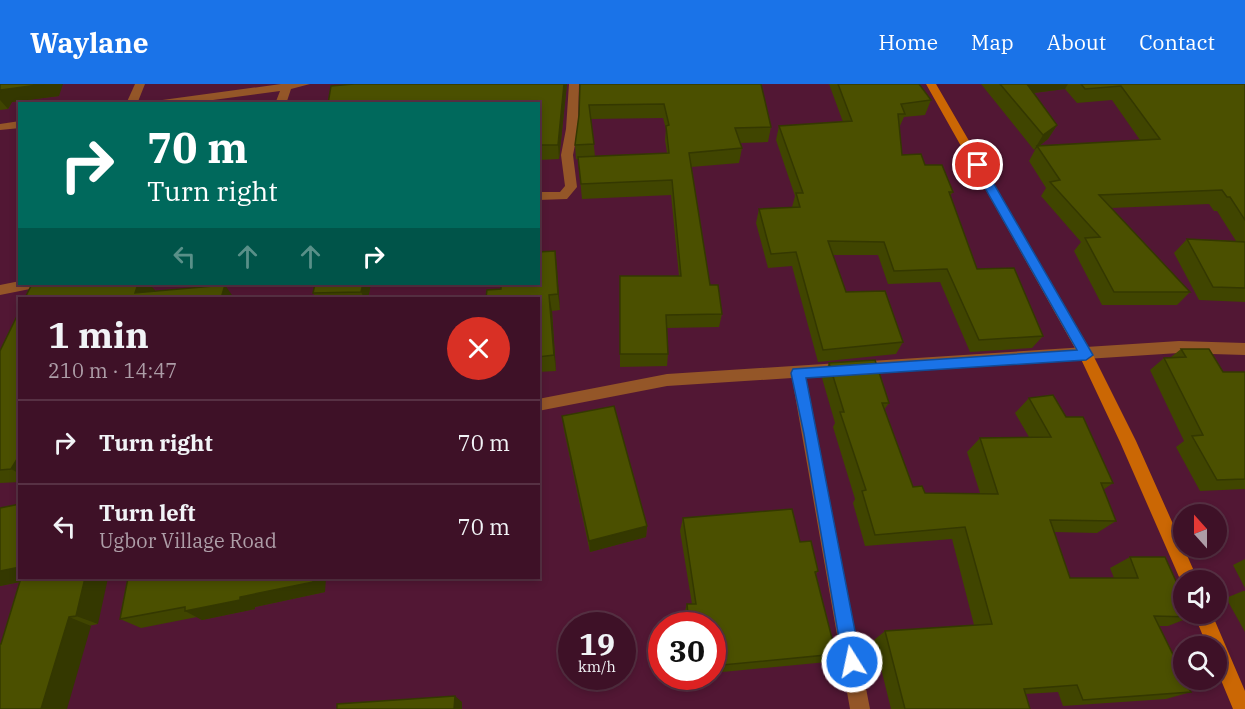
<!DOCTYPE html>
<meta charset="utf-8">
<style>
:root{--surface:#3e1127;--page:#491f33;--text:#f1f3f6;--muted:#ad9da7;--line:#573144;--accent:#1a73e8}
body{margin:0;font-family:"IBM Plex Serif",serif;background:var(--page);color:var(--text);height:100vh;display:flex;flex-direction:column;font-size:22px;white-space:nowrap}
*{box-sizing:border-box;margin:0}
p{font-size:20px;color:var(--muted)}
.icon{flex:none;width:33px;height:33px;fill:none;stroke:currentColor;stroke-width:2;stroke-linecap:round;stroke-linejoin:round}
.map{position:relative;flex:1;overflow:hidden}
.sheet{position:absolute;left:18px;top:213px;width:522px;height:282px;display:flex;flex-direction:column;background:var(--surface);border-radius:0px;box-shadow:0 3px 9px #0003,0 0 0 2px var(--line)}
.sheet>*{flex:none}
.banner{position:absolute;left:18px;top:18px;width:522px;height:183px;border-radius:0px;box-shadow:0 3px 9px #0003,0 0 0 2px var(--line);background:#00695c;color:#fff;overflow:hidden}
.needle{width:39px;rotate:339deg}
.tools{position:absolute;left:1173px;top:420px;display:grid;gap:12px}
.tools a{display:grid;place-items:center;width:54px;height:54px;border-radius:50%;background:var(--surface);box-shadow:0 3px 9px #0003,0 0 0 2px var(--line);font-size:30px}
.speed{position:absolute;left:558px;top:528px;display:flex;gap:12px;font-size:30px;font-weight:700;text-align:center}
.speed>*{display:grid;place-content:center;width:78px;height:78px;border-radius:50%;background:var(--surface);box-shadow:0 3px 9px #0003,0 0 0 2px var(--line);line-height:1}
.speed small{font-size:15px;font-weight:400}
.speed .limit{border:9px solid #d22;background:#fff;color:#111}
.pin{position:absolute;display:grid;place-items:center;width:51px;height:51px;color:#fff;margin:-26px;border:3px solid #fff;border-radius:50%;box-shadow:0 2px 6px #0007}
.me{position:absolute;width:66px;margin:-33px;rotate:350deg;stroke-linejoin:round;filter:drop-shadow(0 0 4px #0008)}
.turn{display:flex;align-items:center;gap:21px;height:126px;padding:0 30px;font-size:27px}
.turn .icon{width:78px;height:78px;stroke-width:2.5}
.turn b{display:block;font-size:42px;line-height:51px}
.lanes{display:flex;align-items:center;height:57px;padding:0 30px;background:#0003;justify-content:center;gap:30px;direction:ltr}
.lanes .off{opacity:.35}
.round{display:grid;place-items:center;flex:none;width:63px;height:63px;border-radius:32px;background:var(--page)}
.overview{display:flex;align-items:center;justify-content:space-between;height:102px;padding:0 30px}
h1{font-size:36px;font-weight:800;line-height:45px}
ul{padding:0;list-style:none}
li{display:flex;align-items:center;gap:18px;height:84px;padding:0 30px;border-top:2px solid var(--line)}
li div{flex:1}
li b{display:block;font-size:22px}
li em{font-style:normal}
header{display:flex;align-items:center;gap:36px;box-sizing:border-box;height:84px;padding:0 30px;background:var(--accent);color:#fff}
header strong{font-size:28px}
nav{display:flex;gap:33px;margin-inline-start:auto;font-size:21px}
.map>svg:first-child{display:block}
.lines{fill:none;stroke-linecap:round;stroke-linejoin:round}
.street{fill:#945628;fill-rule:evenodd}
.secondary{fill:#cb6704;fill-rule:evenodd}
.wall{fill:#404500;fill-rule:evenodd}
.shaded-wall{fill:#343800}
.building{fill:#4b5000;stroke:#343800;stroke-width:1.5}
.route{fill:#1a73e8;stroke:#114b97;stroke-width:1.5}
</style>
<header>
<strong>Waylane</strong>
<nav><a>Home</a><a>Map</a><a>About</a><a>Contact</a></nav>
</header>
<div class="map">
<svg width="1245" height="625" viewBox="0 0 1245 625">
<rect width="100%" height="100%" fill="#521734"/>
<g class="lines">
<g class="street">
<polygon points="135,0 145,0 137,20 126,20"/>
<polygon points="281,0 310,0 291,5 286,20 275,20 280,7 183,20 150,20 155,17"/>
<polygon points="569,0 579,0 578,45 573,71 577,103 567,115 538,116 538,108 560,108 565,102 561,71 566,45"/>
<polygon points="20,37 20,44 0,46 0,40"/>
<polygon points="20,197 20,200 37,200 30,205 0,211 0,201"/>
<polygon points="1179,257 1245,259 1245,271 1179,269 806,293 870,625 850,625 792,294 667,302 538,327 538,315 667,290"/>
</g>
<g class="secondary">
<polygon points="926,0 936,0 1091,267 1136,357 1198,496 1184,496 1183,502 1120,358 1080,273"/>
<polygon points="1194,530 1212,530 1245,607 1245,625 1233,625 1216,584 1216,562 1207,562"/>
</g>
</g>
<g class="wall">
<polygon points="0,0 59,12 12,18 8,25 0,26"/>
<polygon points="567,0 559,75 538,76 538,20"/>
<path d="M 580,0 L 771,43 L 768,58 L 740,59 L 742,64 L 739,79 L 691,83 L 710,201 L 722,230 L 719,243 L 667,244 L 668,270 L 667,282 L 620,283 L 620,192 L 679,192 L 671,111 L 582,115 L 578,75 L 576,75 L 575,61 L 579,31 ZM 663,34 L 666,45 L 665,56 L 667,69 L 595,72 L 591,35 Z"/>
<polygon points="829,0 919,0 931,16 925,31 904,33 899,44 902,71 925,81 953,108 950,112 977,185 1043,252 1032,264 970,268 940,198 888,200 878,171 833,171 846,208 903,258 896,270 818,278 792,182 768,184 756,139 759,125 792,123 795,112 776,56 779,42 843,38"/>
<path d="M 981,0 L 1245,0 L 1245,218 L 1199,216 L 1174,169 L 1187,155 L 1236,157 L 1217,127 L 1214,127 L 1209,120 L 1111,124 L 1190,208 L 1177,221 L 1102,221 L 1074,167 L 1081,158 L 1041,112 L 1046,104 L 1029,77 L 1036,64 L 1034,66 ZM 1065,5 L 1077,19 L 1112,16 L 1140,56 L 1039,62 L 1048,55 L 1057,41 L 1034,9 Z"/>
<polygon points="555,167 560,226 552,227 556,287 538,288 538,214 501,205"/>
<polygon points="315,200 371,200 368,214 316,214 313,209"/>
<polygon points="20,226 20,398 0,399 0,267"/>
<polygon points="1181,265 1223,288 1245,288 1245,405 1200,407 1176,363 1184,357 1150,286 1164,274 1171,273"/>
<polygon points="829,279 889,319 884,326 913,403 925,409 980,409 967,368 980,354 1029,353 1015,329 1029,314 1066,333 1113,399 1103,406 1116,437 1097,449 1054,448 1070,494 1114,494 1110,484 1130,473 1191,533 1168,542 1159,542 1191,608 1166,615 1063,622 1058,608 1025,610 1030,625 891,625 874,556 885,547 974,541 952,455 865,462 853,419 855,415 833,343 835,339 822,294"/>
<polygon points="562,332 647,442 646,453 590,468 564,346"/>
<polygon points="0,424 98,540 1,560 20,498 0,502"/>
<polygon points="683,434 800,458 818,487 816,490 836,570 827,578 712,589 712,542 685,542 684,530 687,520 692,520 680,447"/>
<polygon points="1245,475 1245,504 1233,481"/>
<polygon points="128,494 325,508 255,523 255,525 202,536 197,533 141,544 120,535"/>
<polygon points="1243,507 1245,507 1245,548 1226,514"/>
</g>
<g class="shaded-wall">
<polygon points="45,0 63,0 59,12 12,18 8,25 0,16 0,8 1,6"/>
<polygon points="564,0 567,0 559,75 558,61"/>
<polygon points="1023,0 1068,0 1065,5 1017,11"/>
<polygon points="1057,41 1048,55 1034,66 1043,51"/>
<polygon points="555,167 557,183 560,226 558,210"/>
<polygon points="138,200 149,200 155,206 152,214 135,209"/>
<polygon points="363,200 371,200 368,214 364,214 361,208"/>
<polygon points="225,201 234,214 221,214"/>
<polygon points="549,211 552,227 556,287 554,271"/>
<polygon points="17,375 20,377 20,390 11,385"/>
<polygon points="647,442 646,453 590,468 589,457"/>
<polygon points="20,483 20,494 40,494 0,502 0,487"/>
<polygon points="85,494 108,494 98,540 76,532"/>
<polygon points="313,494 326,494 325,508 255,523 255,525 202,536 185,527 240,513"/>
<polygon points="69,533 91,542 67,625 41,625"/>
<polygon points="455,612 462,618 462,625 454,625"/>
</g>
<g class="building">
<polygon points="0,0 45,0 1,6 0,8"/>
<polygon points="354,0 564,0 558,61 538,61 538,20 328,20 331,2"/>
<polygon points="580,0 761,0 771,43 735,44 742,64 689,69 710,201 718,201 722,230 666,231 668,270 620,270 620,192 681,192 672,96 581,100 578,73 669,69 666,42 669,41 664,20 589,21 594,60 575,61 579,31"/>
<polygon points="838,0 919,0 931,16 901,20 905,30 898,30 902,71 921,70 925,81 942,81 953,108 949,108 977,185 1014,184 1043,252 979,256 947,185 894,187 884,158 828,157 846,208 885,207 903,258 823,266 796,168 771,170 759,125 800,123 796,109 803,109 779,42 852,37"/>
<polygon points="1000,0 1027,0 1057,41 1043,51"/>
<polygon points="1081,0 1245,0 1245,136 1230,113 1227,113 1222,106 1099,111 1190,208 1114,208 1085,154 1100,153 1050,98 1060,96 1037,62 1160,55 1121,2 1085,5"/>
<polygon points="1187,155 1245,158 1245,204 1213,203"/>
<polygon points="555,167 558,210 549,211 554,271 538,273 538,214 486,214 487,206 501,205 501,200 538,200 538,168"/>
<polygon points="58,200 138,200 135,209 225,201 221,214 25,214 31,202"/>
<polygon points="315,200 363,200 361,208 313,209"/>
<polygon points="20,226 20,374 17,375 11,385 0,386 0,267"/>
<polygon points="1181,265 1209,265 1223,288 1245,288 1245,395 1217,396 1192,352 1203,351 1164,274 1186,273"/>
<polygon points="875,276 889,319 882,319 913,403 922,402 925,409 998,410 980,354 1051,353 1029,314 1053,311 1066,333 1083,333 1113,399 1101,399 1116,437 1050,436 1070,494 1138,494 1130,473 1165,473 1184,515 1184,530 1190,530 1191,533 1154,532 1184,593 1184,596 1191,608 1083,616 1077,601 1024,605 1030,625 905,625 885,547 992,540 965,443 875,451 862,407 866,406 840,328 844,328 829,279"/>
<polygon points="614,322 647,442 589,457 562,332"/>
<polygon points="20,420 20,483 0,487 0,424"/>
<polygon points="792,425 800,458 811,457 818,487 815,488 836,570 712,582 712,542 689,542 687,520 696,520 683,434"/>
<polygon points="21,494 85,494 76,532 69,533 41,625 0,625 0,560 1,560"/>
<polygon points="128,494 313,494 313,498 240,513 240,516 185,527 185,523 120,535"/>
<polygon points="455,612 454,625 337,625 337,620"/>
</g>
<polygon class="route" points="978,78 983,81 1093,271 1086,276 806,294 861,578 858,584 852,587 846,584 843,578 804,350 791,289 793,285 1077,266 972,81"/>
</svg>
<div class="tools">
<a><svg class="needle" viewBox="-14 -14 28 28"><path d="M0-13l5 13h-10z" fill="#e53935"/><path d="M0 13l5-13h-10z" fill="#ad9da7"/></svg></a>
<a><svg class="icon" aria-label="sound" viewBox="0 0 24 24"><path d="M4 9h4l5-4v14l-5-4H4zM17 9q2 3 0 6"/></svg></a>
<a><svg class="icon" aria-label="search" viewBox="0 0 24 24"><circle cx="10" cy="10" r="6"/><path d="M15 15l6 6"/></svg></a>
</div>
<div class="speed"><div>19<small>km/h</small></div><div class="limit">30</div></div>
<div class="pin" style="left:978px;top:81px;background:#d93025"><svg class="icon" aria-label="arrive" viewBox="0 0 24 24"><path d="M6 21V4h12l-3 4 3 4H6"/></svg></div>
<svg class="me" style="left:852px;top:578px" viewBox="-20 -20 40 40"><circle r="17" fill="#1a73e8" stroke="#fff" stroke-width="3"/><path d="M0-11L8 9 0 5-8 9z" fill="#fff"/></svg>
<div class="banner">
<div class="turn"><svg class="icon" aria-label="right" viewBox="0 0 24 24"><path d="M7 20v-9h11M14 6l5 5-5 5"/></svg><div><b>70 m</b>Turn right</div></div>
<div class="lanes"><svg class="icon off" aria-label="left" viewBox="0 0 24 24"><path d="M17 20v-9H6M10 6l-5 5 5 5"/></svg><svg class="icon off" aria-label="ahead" viewBox="0 0 24 24"><path d="M12 20V5M6 11l6-6 6 6"/></svg><svg class="icon off" aria-label="ahead" viewBox="0 0 24 24"><path d="M12 20V5M6 11l6-6 6 6"/></svg><svg class="icon" aria-label="right" viewBox="0 0 24 24"><path d="M7 20v-9h11M14 6l5 5-5 5"/></svg></div>
</div>
<section class="sheet">
<div class="overview"><div><h1>1 min</h1><p>210 m · 14:47</p></div><a class="round" style="background:#d93025;color:#fff"><svg class="icon" aria-label="close" viewBox="0 0 24 24"><path d="M6 6l12 12M18 6L6 18"/></svg></a></div>
<ul>
<li><svg class="icon" aria-label="right" viewBox="0 0 24 24"><path d="M7 20v-9h11M14 6l5 5-5 5"/></svg><div><b>Turn right</b></div><em>70 m</em></li>
<li><svg class="icon" aria-label="left" viewBox="0 0 24 24"><path d="M17 20v-9H6M10 6l-5 5 5 5"/></svg><div><b>Turn left</b><p>Ugbor Village Road</p></div><em>70 m</em></li>
</ul>
</section>
</div>
